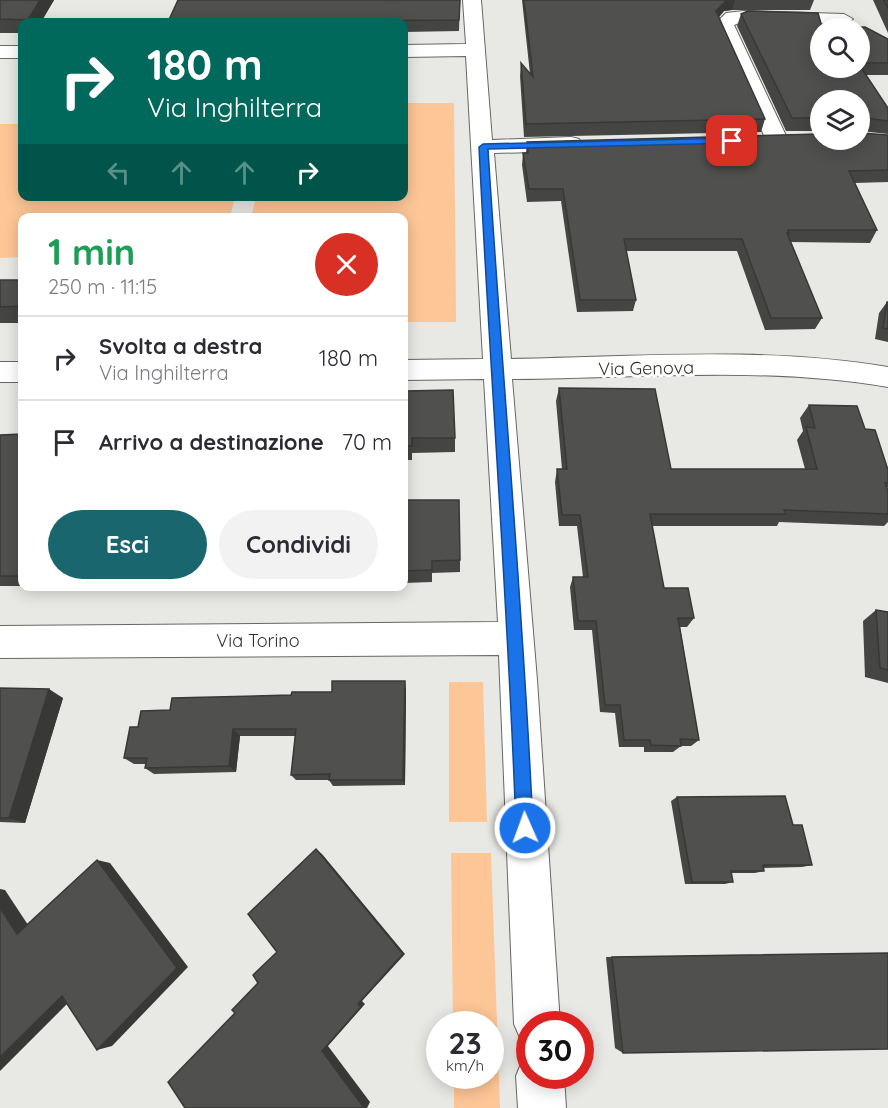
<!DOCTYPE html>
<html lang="it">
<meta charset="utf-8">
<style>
:root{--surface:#fff;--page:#f2f2f3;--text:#2b2b33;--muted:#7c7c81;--line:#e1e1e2;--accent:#1a666f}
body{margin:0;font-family:Quicksand,sans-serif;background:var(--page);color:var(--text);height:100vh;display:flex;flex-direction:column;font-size:22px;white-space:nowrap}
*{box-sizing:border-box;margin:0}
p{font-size:20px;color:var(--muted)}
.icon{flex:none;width:33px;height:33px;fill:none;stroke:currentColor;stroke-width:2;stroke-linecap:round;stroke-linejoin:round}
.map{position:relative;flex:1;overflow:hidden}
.panel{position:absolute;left:18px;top:213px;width:390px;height:378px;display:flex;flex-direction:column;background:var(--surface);border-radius:12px;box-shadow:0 3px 15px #0003}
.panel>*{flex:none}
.banner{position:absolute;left:18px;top:18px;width:390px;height:183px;border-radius:12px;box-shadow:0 3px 15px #0003;background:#00695c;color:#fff;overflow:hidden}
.controls{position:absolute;left:810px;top:18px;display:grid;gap:12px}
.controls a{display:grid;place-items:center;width:60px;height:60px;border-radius:50%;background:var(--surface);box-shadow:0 3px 15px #0003;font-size:30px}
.speed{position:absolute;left:426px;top:1011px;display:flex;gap:12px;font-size:30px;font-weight:700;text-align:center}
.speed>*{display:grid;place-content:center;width:78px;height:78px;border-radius:50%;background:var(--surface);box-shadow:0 3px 15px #0003;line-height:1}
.speed small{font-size:15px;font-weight:400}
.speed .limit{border:9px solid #d22;background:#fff;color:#111}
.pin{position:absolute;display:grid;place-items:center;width:51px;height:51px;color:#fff;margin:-26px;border-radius:12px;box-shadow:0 3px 9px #0006}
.me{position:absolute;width:66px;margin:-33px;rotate:358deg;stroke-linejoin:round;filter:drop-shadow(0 0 4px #0008)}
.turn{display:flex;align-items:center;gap:21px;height:126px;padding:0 30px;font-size:27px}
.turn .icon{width:78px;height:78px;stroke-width:2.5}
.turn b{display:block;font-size:42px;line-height:51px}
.lanes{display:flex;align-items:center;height:57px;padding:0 30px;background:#0003;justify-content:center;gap:30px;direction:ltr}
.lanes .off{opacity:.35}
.round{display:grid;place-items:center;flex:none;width:63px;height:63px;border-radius:32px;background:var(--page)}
.head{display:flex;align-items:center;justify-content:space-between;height:102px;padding:0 30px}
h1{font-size:36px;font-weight:800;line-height:45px;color:#1e9e55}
.button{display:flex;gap:12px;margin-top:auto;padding:12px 30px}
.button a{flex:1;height:69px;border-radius:36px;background:var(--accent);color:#fff;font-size:24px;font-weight:800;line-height:69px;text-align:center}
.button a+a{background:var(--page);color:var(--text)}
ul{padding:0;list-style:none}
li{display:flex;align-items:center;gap:18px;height:84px;padding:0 30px;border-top:2px solid var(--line)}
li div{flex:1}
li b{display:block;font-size:22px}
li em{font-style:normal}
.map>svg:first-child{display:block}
.green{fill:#fdc696}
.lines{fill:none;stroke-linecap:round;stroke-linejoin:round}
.minor-casing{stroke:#686764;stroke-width:2}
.minor{fill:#fff;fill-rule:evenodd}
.wall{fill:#454643;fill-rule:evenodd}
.shaded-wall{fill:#383937}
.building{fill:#50514e;stroke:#383937;stroke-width:1.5}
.route{fill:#1a73e8;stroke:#114b97;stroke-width:1.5}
.labels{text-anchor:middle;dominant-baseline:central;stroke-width:6;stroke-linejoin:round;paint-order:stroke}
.street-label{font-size:18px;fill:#30302f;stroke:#fffffe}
</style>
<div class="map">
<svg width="888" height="1108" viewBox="0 0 888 1108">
<rect width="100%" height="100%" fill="#e8e8e4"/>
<g class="green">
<polygon points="404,103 454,103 456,322 404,322 404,218 251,217 256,197 404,196"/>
<polygon points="0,124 22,124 22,196 235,197 230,217 22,218 22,257 0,258"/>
<polygon points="449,682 483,682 487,822 449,822"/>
<polygon points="451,853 491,853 500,1108 454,1108 454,1076 490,1076 490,1024 453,1024"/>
</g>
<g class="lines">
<defs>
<g id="minor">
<path d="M 463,0 L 481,0 L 492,140 L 571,137 L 579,139 L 582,144 L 579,149 L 571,151 L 494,153 L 511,359 C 635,357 764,346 888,367 L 888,387 C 765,366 636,378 512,379 L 537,680 L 560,1024 L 530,1024 L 530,1044 L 521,1040 L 514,1024 L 499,655 L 0,658 L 0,626 L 498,622 L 484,379 L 404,380 L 404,360 L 483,359 L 466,56 L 404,57 L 404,45 L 466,44 Z"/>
<polygon points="744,11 844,14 853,19 844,24 744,21 734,25 788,140 785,145 769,145 766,140 715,24 726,13"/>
<rect x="0" y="46" width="22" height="12"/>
<rect x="0" y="362" width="22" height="20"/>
<polygon points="530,1057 530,1076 564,1076 566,1108 518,1108 516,1076 523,1059"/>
</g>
</defs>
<use href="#minor" class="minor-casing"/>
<use href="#minor" class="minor"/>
</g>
<g class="wall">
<polygon points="0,0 54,0 41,22 22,22 22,33 0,33"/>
<polygon points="460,0 459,31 404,32 404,22 168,22"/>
<polygon points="522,0 814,0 810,10 732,10 724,11 719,17 765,119 761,132 524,137 520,76 521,63 530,74"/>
<polygon points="873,0 888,0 888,33"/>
<path d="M 748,11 L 818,13 L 822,27 L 865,27 L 888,39 L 888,75 L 865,75 L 888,108 L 888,134 L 861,131 L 860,133 L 888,135 L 888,182 L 855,183 L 877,230 L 870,243 L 790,242 L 822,318 L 815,329 L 765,330 L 737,251 L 626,251 L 636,300 L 633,311 L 577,312 L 561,201 L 527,202 L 522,165 L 523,153 L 526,153 L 527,142 L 820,134 L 820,140 L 860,140 L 860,100 L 820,100 L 820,132 L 820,131 L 786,131 L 737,26 L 741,14 ZM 820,28 L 860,28 L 860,68 L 820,68 Z"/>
<rect x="0" y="280" width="22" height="43"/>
<polygon points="887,302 888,302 888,342 875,339 879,313"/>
<polygon points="559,388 671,469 805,469 797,440 803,431 800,418 809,405 865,429 888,470 888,487 887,488 888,491 888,522 884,526 779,522 777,526 652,526 664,588 694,618 687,627 680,627 699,740 691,746 681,746 673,752 644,752 644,747 619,747 615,713 600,712 592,630 574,630 570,587 573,577 583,577 577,526 559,526 555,482 557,469 562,469 556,401"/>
<polygon points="404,391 455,438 455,452 412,453 412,460 404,460"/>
<polygon points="22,434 22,586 0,586 0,435"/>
<polygon points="404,500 460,560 460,572 432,573 432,582 404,583"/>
<polygon points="876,610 888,612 888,683 865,677 863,621"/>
<polygon points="0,688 63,698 25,823 0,822"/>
<polygon points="406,689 405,785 333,786 329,780 296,780 291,775 295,736 240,736 236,772 154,774 145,768 145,764 134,764 124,758 138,727 170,710 291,695 332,692"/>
<polygon points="677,797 793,825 812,865 802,867 764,868 764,871 755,873 731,873 733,882 725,884 685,884 671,801"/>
<polygon points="888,953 623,1053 615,1048 606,957"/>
</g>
<g class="shaded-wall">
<polygon points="40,0 54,0 41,22 30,22 28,20"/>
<polygon points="727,0 735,0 732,10 724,11 713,24 716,11"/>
<polygon points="405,681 406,689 405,785 403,780"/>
<polygon points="49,689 63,698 25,823 9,818"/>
<polygon points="233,729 240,736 236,772 229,766"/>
<polygon points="316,849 322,854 405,954 362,1001 365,1004 328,1046 370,1102 367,1108 364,1108 322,1051"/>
<polygon points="97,860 110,863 188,967 112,1046 97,1050"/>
<polygon points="0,889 5,890 34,934 17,934 0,908"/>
<polygon points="77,994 0,1071 0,1057 62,996"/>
</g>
<g class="building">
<polygon points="0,0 40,0 28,20 0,19"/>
<polygon points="178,0 460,0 459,20 168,22"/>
<polygon points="524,0 727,0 716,11 765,119 526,124 521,63 533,77"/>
<polygon points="884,0 888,0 888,8"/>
<polygon points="748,11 818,13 822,27 865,27 888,39 888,63 860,63 860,28 820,28 820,68 860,68 860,66 888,108 888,121 866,118 864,125 860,126 860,100 820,100 820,118 792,118 741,14"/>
<polygon points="860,133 888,135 888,170 849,171 877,230 788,230 789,233 787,233 822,318 771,318 742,239 624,239 636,300 580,300 563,189 529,189 523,153 528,153 527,142 820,134 820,140 860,140"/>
<polygon points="0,280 22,280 22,306 0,307"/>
<polygon points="887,302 888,302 888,329 883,328"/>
<polygon points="559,388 655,389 671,469 817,469 806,427 815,428 809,405 857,406 865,429 875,430 888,470 888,483 885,483 888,491 888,514 784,510 786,514 650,514 664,588 688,588 694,618 678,618 699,740 680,739 681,746 651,745 650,740 624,740 620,705 605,705 596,621 578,621 573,577 588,577 580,515 562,515 557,469 567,469"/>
<polygon points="453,390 455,438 412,438 412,446 404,446 404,391"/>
<polygon points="22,434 22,569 20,576 0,576 0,435"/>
<polygon points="404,500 459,500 460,560 432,561 432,570 404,571"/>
<polygon points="876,610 888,612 888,670 880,668"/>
<polygon points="332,681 405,681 403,780 329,780 330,774 291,775 296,729 233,729 229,766 145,768 147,758 124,758 130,727 138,727 141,711 170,710 172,698 291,695 292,692 332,692"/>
<polygon points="0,688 49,689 9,818 0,818"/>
<polygon points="785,796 793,825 802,825 812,865 763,865 764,871 731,871 733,882 692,882 677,797"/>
<polygon points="316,849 403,954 358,1004 361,1007 322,1051 364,1108 185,1108 168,1082 235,1013 232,1010 258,983 253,975 277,952 248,914"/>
<polygon points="97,860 177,968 97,1050 62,996 0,1057 0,908 17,934"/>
<polygon points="888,953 888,1049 623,1053 612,957"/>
</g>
<path class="route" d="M 732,138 L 736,141 L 735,143 L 488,149 C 502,376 523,602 533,828 L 531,834 L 525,837 L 519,834 L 516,828 C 508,601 490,374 479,147 L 483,144 Z"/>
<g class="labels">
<g class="street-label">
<text transform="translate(646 368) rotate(-1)">Via Genova</text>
<text x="258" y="640">Via Torino</text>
</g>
</g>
</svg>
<div class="controls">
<a><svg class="icon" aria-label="search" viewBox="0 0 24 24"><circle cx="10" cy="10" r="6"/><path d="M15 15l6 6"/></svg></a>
<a><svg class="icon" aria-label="layers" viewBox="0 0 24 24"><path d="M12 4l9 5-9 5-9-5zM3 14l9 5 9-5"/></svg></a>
</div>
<div class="speed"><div>23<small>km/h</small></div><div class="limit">30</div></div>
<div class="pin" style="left:732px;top:141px;background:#d93025"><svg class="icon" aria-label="arrive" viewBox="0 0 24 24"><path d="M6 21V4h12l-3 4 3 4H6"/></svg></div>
<svg class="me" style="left:525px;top:828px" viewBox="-20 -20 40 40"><circle r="17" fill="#1a73e8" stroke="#fff" stroke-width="3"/><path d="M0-11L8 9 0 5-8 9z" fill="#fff"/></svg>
<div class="banner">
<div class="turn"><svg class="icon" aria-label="right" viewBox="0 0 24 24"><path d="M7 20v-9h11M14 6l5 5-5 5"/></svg><div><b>180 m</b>Via Inghilterra</div></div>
<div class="lanes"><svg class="icon off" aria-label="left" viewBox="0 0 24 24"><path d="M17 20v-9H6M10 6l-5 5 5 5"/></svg><svg class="icon off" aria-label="ahead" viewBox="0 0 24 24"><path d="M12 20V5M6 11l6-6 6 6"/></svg><svg class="icon off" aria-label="ahead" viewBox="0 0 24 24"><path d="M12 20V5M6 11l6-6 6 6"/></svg><svg class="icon" aria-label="right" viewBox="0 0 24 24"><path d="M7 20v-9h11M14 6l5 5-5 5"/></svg></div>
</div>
<section class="panel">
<div class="head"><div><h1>1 min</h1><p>250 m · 11:15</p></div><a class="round" style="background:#d93025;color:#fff"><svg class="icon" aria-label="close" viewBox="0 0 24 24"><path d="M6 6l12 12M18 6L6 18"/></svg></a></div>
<ul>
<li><svg class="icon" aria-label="right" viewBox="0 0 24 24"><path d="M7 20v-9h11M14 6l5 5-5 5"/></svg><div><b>Svolta a destra</b><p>Via Inghilterra</p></div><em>180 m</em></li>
<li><svg class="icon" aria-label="arrive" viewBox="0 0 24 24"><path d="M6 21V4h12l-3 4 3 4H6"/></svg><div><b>Arrivo a destinazione</b></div><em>70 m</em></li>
</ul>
<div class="button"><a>Esci</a><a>Condividi</a></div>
</section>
</div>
